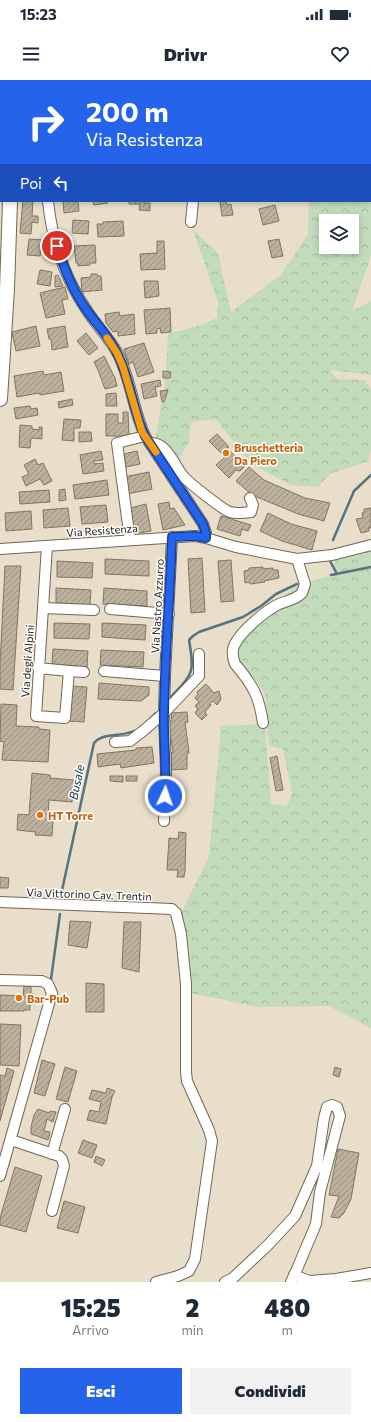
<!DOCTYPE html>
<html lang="it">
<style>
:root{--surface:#fff;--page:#f2f2f3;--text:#1f2937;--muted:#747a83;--accent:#2563eb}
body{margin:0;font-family:Commissioner,sans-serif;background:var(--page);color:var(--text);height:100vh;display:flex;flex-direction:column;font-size:15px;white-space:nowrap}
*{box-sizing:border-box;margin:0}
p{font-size:13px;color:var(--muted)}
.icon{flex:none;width:22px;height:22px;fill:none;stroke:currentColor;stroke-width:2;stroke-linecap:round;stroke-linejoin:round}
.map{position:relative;height:1202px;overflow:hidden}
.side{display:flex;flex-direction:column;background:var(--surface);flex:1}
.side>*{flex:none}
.top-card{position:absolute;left:0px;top:0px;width:371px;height:122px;box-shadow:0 2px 6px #0003;background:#2563eb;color:#fff;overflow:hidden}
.tools{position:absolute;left:319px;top:134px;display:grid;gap:8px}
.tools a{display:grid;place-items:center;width:40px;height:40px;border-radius:0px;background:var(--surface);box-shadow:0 2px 6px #0003;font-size:20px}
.pin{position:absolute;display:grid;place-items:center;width:34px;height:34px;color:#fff;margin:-17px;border:2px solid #fff;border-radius:50%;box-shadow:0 1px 4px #0007}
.me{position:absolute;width:44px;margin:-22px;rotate:3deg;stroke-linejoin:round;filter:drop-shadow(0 0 3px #0008)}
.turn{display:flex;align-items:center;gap:14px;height:84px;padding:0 20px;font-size:18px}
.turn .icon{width:52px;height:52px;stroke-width:2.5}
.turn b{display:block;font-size:28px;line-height:34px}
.then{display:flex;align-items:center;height:38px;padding:0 20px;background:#0003;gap:8px;font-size:15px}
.eta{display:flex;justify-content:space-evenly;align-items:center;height:68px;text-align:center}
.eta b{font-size:24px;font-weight:800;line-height:28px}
.primary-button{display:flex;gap:8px;margin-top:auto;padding:8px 20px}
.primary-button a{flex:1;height:46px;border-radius:0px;background:var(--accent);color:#fff;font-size:16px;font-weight:800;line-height:46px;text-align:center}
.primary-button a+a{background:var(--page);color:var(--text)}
.status{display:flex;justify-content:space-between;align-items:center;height:28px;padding:0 20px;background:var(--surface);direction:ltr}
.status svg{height:11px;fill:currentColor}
header{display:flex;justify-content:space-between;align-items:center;height:52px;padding:0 20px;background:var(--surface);font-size:18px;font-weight:800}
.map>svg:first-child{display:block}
.forest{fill:url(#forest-crowns);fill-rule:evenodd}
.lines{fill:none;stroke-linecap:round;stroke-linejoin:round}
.stream{stroke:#567480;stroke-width:2.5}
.building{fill:url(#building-hatch);stroke:#807662}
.street-casing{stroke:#716754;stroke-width:12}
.secondary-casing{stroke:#716754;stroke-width:16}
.street{stroke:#fff;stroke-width:10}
.secondary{stroke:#fff;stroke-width:14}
.route-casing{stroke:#184099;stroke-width:10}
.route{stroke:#2563eb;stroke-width:7}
.slow{stroke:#f59e0b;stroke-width:7}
.food-dot{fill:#e8710a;stroke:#fff;stroke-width:1.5}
.labels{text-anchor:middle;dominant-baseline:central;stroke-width:3;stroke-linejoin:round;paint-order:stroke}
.food-label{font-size:11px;font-weight:bold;fill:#c56008;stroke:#fff;text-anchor:start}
.street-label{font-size:11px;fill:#252119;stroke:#fff}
.water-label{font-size:12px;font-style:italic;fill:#083342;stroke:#fff}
</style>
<div class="status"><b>15:23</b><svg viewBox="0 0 49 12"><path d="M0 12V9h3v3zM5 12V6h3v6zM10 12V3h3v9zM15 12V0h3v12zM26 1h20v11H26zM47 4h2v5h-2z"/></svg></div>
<header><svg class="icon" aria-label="menu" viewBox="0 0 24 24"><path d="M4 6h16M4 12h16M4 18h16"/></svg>Drivr<svg class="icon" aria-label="heart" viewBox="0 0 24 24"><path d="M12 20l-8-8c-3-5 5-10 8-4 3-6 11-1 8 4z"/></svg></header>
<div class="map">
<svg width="371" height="1202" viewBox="0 0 371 1202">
<defs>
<pattern id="forest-crowns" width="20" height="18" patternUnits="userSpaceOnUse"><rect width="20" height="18" fill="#c1dbbb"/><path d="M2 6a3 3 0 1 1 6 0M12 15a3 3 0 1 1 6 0" fill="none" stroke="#a6bca0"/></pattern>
<pattern id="building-hatch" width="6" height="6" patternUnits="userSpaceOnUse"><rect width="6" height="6" fill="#bbb19c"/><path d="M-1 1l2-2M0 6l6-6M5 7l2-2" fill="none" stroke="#98907e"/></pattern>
</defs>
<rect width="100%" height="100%" fill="#e9dec9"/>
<g class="forest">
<path d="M 338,0 L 371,0 L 371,175 L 352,231 L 371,221 L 371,295 L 330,290 L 337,299 L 365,300 L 371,309 L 371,369 L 368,381 L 330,394 L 318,407 L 291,405 L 250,383 L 216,339 L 191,342 L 189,362 L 178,381 L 155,362 L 162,319 L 164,321 L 168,254 L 201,245 L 217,238 L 218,223 L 193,150 L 218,173 L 231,232 L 281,195 L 308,154 L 309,121 L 370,121 L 370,1 L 338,1 ZM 326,141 L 352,141 L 352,167 L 326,167 Z"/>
<polygon points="371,468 371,948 329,926 258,927 186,912 181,833 209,777 221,646 265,644 271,724 287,726 292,714 283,669 269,666 265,615 254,597 231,583 230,569 262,530 301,504 334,495 334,475"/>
</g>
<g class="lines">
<g class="stream">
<polyline points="333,460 354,411 371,395"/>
<polyline points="330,481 337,494"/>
<polyline points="331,495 371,487"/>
<path d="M 170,618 C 193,593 195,594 189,560 L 193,556 L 199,552 L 243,537 L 261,526 L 276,514 L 297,504"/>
<polyline points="151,638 156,633"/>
<path d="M 61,815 L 94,663 C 103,652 122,657 134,651"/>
<polyline points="51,899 60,834"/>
</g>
</g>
<g class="building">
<polygon points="23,121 33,121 32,136 38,136 38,143 32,142 31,154 20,153"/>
<polygon points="63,121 78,121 79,131 64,133"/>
<polygon points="93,121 107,121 108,123 94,125"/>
<polygon points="129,121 144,121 144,123 150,123 150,131 139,130 140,124 129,124"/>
<polygon points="226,121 227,125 231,124 233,135 222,136 220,122"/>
<polygon points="275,125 279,141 263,145 259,129"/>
<polygon points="73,140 89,141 88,154 72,153"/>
<polygon points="123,141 124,156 98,157 97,144 103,144 103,142"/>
<polygon points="29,159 45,160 48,169 41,168 40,176 27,175"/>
<polygon points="279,159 283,176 272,178 268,161"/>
<polygon points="157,161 164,161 165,189 141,190 140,174 157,173"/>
<polygon points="95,165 96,183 90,183 90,185 78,186 78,183 76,183 74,166"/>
<polygon points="40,190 52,192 50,206 37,204"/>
<polygon points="91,194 97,194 98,196 101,196 102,210 82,212 81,198 91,197"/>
<polygon points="58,195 63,206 55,207 55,196"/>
<polygon points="144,201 158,201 159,216 145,218"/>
<polygon points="65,207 68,219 62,220 65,234 46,238 40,213"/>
<polygon points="170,228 171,252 161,253 160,248 157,249 157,253 146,254 144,230"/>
<polygon points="119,232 120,236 134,234 135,254 118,256 118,251 113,252 106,243 105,234"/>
<polygon points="36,246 40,266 16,271 12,252"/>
<polygon points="65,246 68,267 52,270 51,259 49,259 47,249"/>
<polygon points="86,253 98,268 89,275 77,261"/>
<polygon points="144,263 154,292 138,297 133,282 129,284 124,269"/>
<polygon points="104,276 115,298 117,306 105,309 98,290 94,282"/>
<polygon points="43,291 44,295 61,292 64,311 40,315 39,313 17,317 14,296"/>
<polygon points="163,291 171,292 170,298 163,298"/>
<polygon points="160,300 161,306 155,307 157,316 144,319 141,304"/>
<polygon points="168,310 164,322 162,322 160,311"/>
<polygon points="116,313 117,326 106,326 106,314"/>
<polygon points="72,319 73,325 59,328 58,322"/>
<polygon points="30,326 31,329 37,328 38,335 16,339 14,328"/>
<polygon points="123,332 128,332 129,356 106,356 106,334 118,334 118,343 123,343"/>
<polygon points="64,339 81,340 80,348 74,348 74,361 62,360"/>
<polygon points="20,345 32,346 32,349 39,350 39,347 42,347 42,359 31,358 30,368 19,367"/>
<polygon points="79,352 91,352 92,361 79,362"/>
<polygon points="217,354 229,367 227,368 245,386 240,391 236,390 229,398 216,385 225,377 209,361"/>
<polygon points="101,371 103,380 94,381 94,384 103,383 104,391 83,394 80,375"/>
<polygon points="137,371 140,384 126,387 124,374"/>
<polygon points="35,379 38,385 43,383 52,401 44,405 40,399 26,406 22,397 29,394 24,385"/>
<polygon points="249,387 264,400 305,418 330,423 324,441 298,434 252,415 236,401"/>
<polygon points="149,392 152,409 127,414 124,397"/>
<polygon points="107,400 109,415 75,419 73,405"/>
<polygon points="65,409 66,420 59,421 59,410"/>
<polygon points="49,410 50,422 20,424 19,412"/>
<polygon points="169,422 170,429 174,428 185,445 163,450 158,424"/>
<polygon points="146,424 151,451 134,454 130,428"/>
<polygon points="106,425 108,442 82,444 80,427"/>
<polygon points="68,428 70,446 44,448 43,430"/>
<polygon points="371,428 371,448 368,448 369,451 361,453 356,439 363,438 362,433 364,432 364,429"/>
<polygon points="31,431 32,449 6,451 5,433"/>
<polygon points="268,433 291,444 317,451 312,470 282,461 260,451"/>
<polygon points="221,436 251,445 248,451 242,449 240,456 217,449"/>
<polygon points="202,478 205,532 191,533 188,479"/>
<polygon points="105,479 149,481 149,496 105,494"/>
<polygon points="231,480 234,521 221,522 218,481"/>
<polygon points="57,481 93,483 92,498 57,497"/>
<polygon points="5,486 21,486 13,610 0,609 0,584"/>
<polygon points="263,487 263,489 273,488 273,490 278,490 279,498 264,501 265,502 250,504 249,502 245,503 244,491 249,490 249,488"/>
<polygon points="56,508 91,510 90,525 56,523"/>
<polygon points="104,508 147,511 147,526 103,524"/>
<polygon points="54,543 90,544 89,559 54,558"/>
<polygon points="102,543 146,545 145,560 102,557"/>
<polygon points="53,569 88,571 87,587 52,584"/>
<polygon points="101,570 144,572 143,587 100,585"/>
<polygon points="99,603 149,607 149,615 141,621 98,619"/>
<polygon points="206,604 214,613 219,611 221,619 217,625 213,621 210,623 211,625 205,632 207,635 202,640 195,633 198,629 195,626 199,622 195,618 198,614 197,612"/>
<polygon points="70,606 87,607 84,642 68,641"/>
<polygon points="1,624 17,625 16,646 39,647 39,649 50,650 48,682 2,680 4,662 0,661"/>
<polygon points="187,632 188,642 185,642 189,673 187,674 187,689 172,690 171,673 173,672 171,658 170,658 169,641 172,641 171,633"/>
<polygon points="152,667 154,683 121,688 120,684 98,687 97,674 136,670 136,668"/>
<polygon points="277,676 283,710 276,711 270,678"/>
<polygon points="32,693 50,695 50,698 74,700 72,722 49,720 48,739 53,740 52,756 35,755 36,752 17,750 18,734 29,735"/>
<polygon points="110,696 123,696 123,702 110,701"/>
<rect x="126" y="696" width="11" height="5"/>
<polygon points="179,752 186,753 185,791 184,797 177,797 178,790 167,790 169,758 178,759"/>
<polygon points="0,797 9,798 8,808 0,808"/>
<polygon points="70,841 91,842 87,868 68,865"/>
<polygon points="124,842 141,842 139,892 122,888"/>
<polygon points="86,903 104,904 104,932 86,932"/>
<polygon points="24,906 31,906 31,914 34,914 34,923 30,922 30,930 24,930 24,931 0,931 0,915 23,916"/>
<polygon points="0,944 21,945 19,986 0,985"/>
<polygon points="42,980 55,984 45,1016 34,1013"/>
<polygon points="65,987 77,991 68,1022 56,1019"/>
<polygon points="335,987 341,989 339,997 333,995"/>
<polygon points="7,988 14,991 0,1041 0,995 5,996"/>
<polygon points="107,1008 115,1011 112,1017 106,1044 87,1040 90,1030 99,1032 101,1022 89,1019 92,1010 106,1013"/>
<polygon points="38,1029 49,1033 50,1031 56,1032 53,1042 47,1039 44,1051 50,1052 48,1060 31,1054 31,1047 34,1035"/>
<polygon points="83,1060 97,1065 92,1078 78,1073"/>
<polygon points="338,1069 359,1073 351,1119 344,1133 339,1138 331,1137 339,1116 329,1115"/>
<polygon points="96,1076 105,1080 102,1086 94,1082"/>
<polygon points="15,1087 42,1096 26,1152 0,1145 0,1138"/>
<polygon points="64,1121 85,1127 78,1153 57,1148"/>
</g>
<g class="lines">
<defs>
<g id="street">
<polyline points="136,0 136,1"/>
<path d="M 48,121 C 52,161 65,199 88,232 C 97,246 110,259 118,274 C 131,300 133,330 145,356 L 203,444 L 206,453 L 206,458"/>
<polyline points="191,142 193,121"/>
<path d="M 150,363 C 167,362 174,385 183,396 C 188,402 223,430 230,432 C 237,434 244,433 251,432 L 253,425 L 250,418"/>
<polyline points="130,460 117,363 145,356"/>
<polyline points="0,469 195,456 206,458 236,467 297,479 332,475 371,465"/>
<polyline points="43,528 94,530"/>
<polyline points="110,529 169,534"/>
<polyline points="38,588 69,591 65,638 36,636 47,466"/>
<polyline points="69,591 84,592"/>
<polyline points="104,591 165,596"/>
<path d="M 263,643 C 259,616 253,605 235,584 C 233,579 232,575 233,569 C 237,554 264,532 277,525 C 285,521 296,520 302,513 L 305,504 L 297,479"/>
<polyline points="115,662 130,661 143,651 164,633 199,596 199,574"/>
<polyline points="164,741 166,692 164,633 165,596 172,457"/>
<polyline points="0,822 172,829 176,833 181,854 186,904 186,992 187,1001 209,1050 212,1061 195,1179 189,1191 178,1196 156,1202"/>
<polyline points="0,900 42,901 48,904 52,913 0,1096"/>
<polyline points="11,1060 59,1076 62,1079 64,1086 52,1131"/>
<polyline points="52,1074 65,1029"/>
<polyline points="294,1195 309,1201 336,1199 371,1193"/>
<polyline points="225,1202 233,1198 268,1165 295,1136 317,1086 324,1038 327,1027 332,1025 337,1027 340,1036 320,1112 316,1144 297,1189 291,1202"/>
</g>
<g id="secondary">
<polyline points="14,1 14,0"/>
<polyline points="0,77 1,77"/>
<polyline points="0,319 7,209 10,121"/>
</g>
</defs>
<use href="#street" class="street-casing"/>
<use href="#secondary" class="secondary-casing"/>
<use href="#street" class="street"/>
<use href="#secondary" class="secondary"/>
</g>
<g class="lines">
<defs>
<path id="route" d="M 57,166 C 65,191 73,211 88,232 C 98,246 111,259 118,275 C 131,301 133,331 145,356 L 203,444 L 206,453 L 206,458 L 195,456 L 172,457 C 170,515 165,573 164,631 C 163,659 167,688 165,716"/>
</defs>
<use href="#route" class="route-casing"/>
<use href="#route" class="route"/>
<polyline class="slow" points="107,258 117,273 123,287 142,352 156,372"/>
</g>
<g class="food-dot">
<circle cx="226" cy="373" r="4"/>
<circle cx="40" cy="735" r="4"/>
<circle cx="19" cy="918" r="4"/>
</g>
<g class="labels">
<g class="food-label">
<text x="234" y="367">Bruschetteria<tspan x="234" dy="13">Da Piero</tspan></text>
<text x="48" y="735">HT Torre</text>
<text x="27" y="918">Bar-Pub</text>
</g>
<g class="street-label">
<text transform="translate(102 450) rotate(-4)">Via Resistenza</text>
<text transform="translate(157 526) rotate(-87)">Via Nastro Azzurro</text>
<text transform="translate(27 581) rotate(-86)">Via degli Alpini</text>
<text transform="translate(89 814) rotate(2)">Via Vittorino Cav. Trentin</text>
</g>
<g class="water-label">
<text transform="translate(76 702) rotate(-78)">Busale</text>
</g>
</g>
</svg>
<div class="tools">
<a><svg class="icon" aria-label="layers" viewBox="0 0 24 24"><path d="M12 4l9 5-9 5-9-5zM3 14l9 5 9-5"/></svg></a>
</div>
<div class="pin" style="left:57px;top:166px;background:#d93025"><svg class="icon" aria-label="arrive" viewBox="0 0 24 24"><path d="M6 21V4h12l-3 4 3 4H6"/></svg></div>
<svg class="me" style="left:165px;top:716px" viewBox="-20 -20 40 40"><circle r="17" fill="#2563eb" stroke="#fff" stroke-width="3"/><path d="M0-11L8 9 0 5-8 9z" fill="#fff"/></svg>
<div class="top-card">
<div class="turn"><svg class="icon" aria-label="right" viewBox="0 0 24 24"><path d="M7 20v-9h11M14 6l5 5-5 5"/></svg><div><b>200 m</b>Via Resistenza</div></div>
<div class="then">Poi<svg class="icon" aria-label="left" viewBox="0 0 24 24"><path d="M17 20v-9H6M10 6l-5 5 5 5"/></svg></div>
</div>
</div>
<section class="side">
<div class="eta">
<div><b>15:25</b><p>Arrivo</p></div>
<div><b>2</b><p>min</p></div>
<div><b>480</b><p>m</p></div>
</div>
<div class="primary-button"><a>Esci</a><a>Condividi</a></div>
</section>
